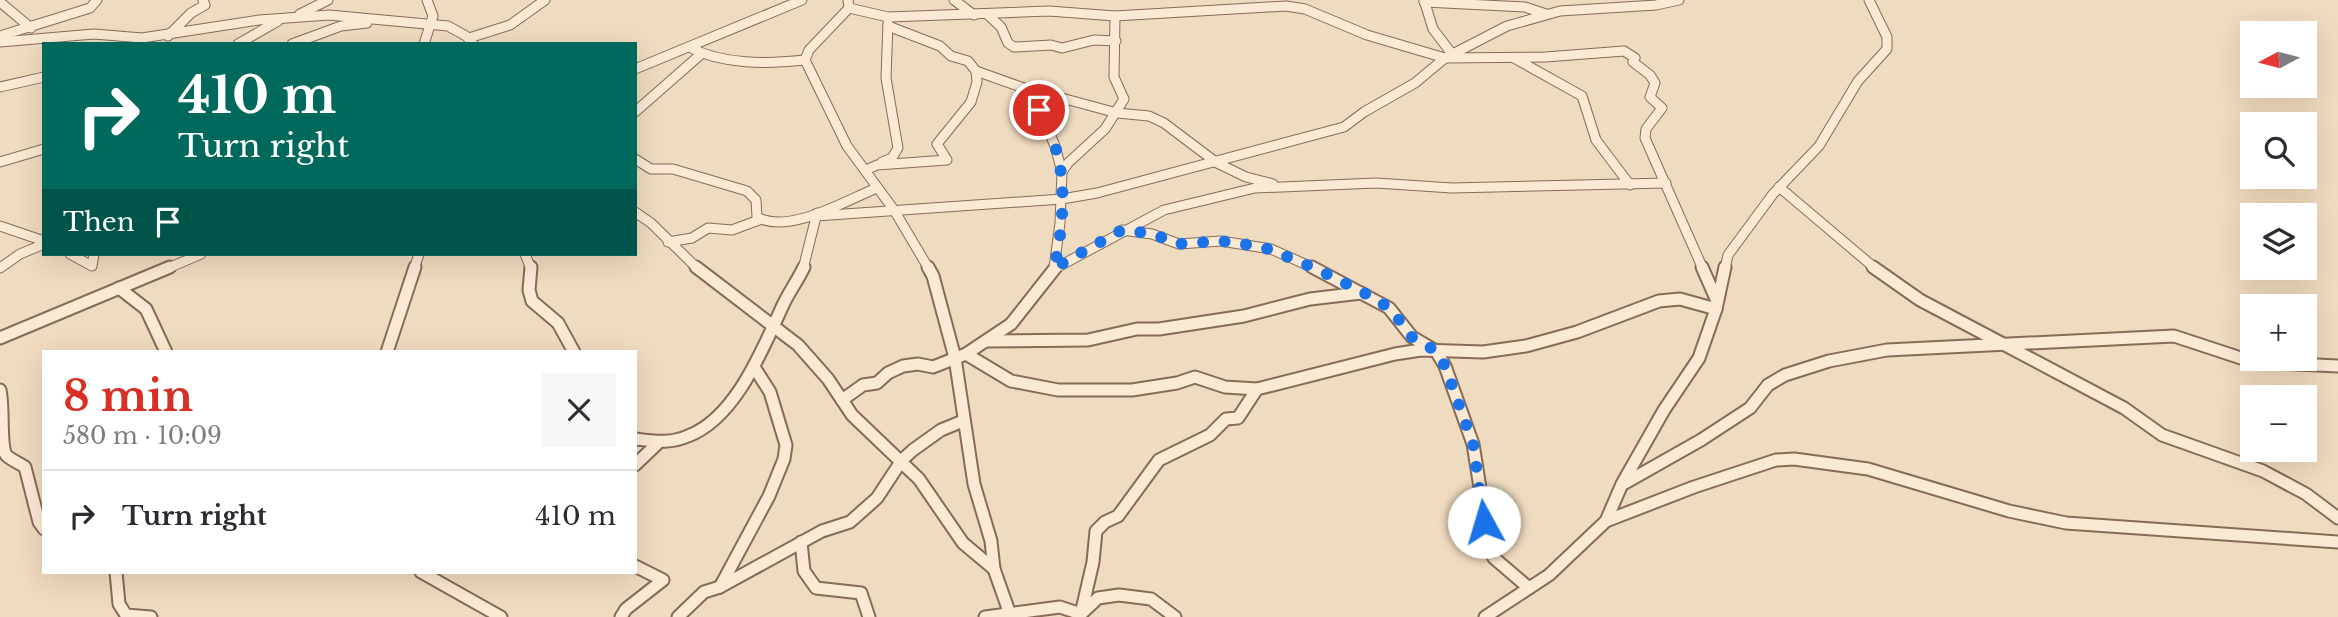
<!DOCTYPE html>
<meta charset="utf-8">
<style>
:root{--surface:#fff;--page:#f7f7f7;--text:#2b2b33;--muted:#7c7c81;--line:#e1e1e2;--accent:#d93025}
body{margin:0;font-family:"Libre Baskerville",serif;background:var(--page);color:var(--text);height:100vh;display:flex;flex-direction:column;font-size:26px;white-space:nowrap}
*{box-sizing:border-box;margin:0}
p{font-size:23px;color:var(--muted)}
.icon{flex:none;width:38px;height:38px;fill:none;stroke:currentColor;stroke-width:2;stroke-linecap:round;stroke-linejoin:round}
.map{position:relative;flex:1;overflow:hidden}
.sheet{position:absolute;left:42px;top:350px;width:595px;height:224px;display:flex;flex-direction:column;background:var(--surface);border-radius:0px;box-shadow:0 7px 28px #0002}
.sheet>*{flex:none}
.banner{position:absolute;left:42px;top:42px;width:595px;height:214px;border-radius:0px;box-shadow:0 7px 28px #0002;background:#00695c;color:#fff;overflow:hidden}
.needle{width:46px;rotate:263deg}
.fabs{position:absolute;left:2240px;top:21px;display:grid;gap:14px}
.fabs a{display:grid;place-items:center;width:77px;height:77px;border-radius:0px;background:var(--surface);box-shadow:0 7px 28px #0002;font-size:35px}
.pin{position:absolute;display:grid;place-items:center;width:60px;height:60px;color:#fff;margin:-30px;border:4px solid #fff;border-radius:50%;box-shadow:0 2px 7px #0007}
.me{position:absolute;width:77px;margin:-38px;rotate:354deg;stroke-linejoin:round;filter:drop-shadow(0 0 5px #0008)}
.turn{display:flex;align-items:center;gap:24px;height:147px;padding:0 21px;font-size:32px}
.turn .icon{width:91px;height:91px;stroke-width:2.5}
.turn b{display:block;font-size:49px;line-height:60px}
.then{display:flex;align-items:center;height:66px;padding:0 21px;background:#0003;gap:14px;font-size:26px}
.round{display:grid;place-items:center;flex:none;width:74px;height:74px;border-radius:0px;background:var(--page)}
.summary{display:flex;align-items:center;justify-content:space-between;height:119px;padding:0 21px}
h1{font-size:42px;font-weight:700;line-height:52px;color:var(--accent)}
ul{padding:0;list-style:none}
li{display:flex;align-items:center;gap:21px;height:91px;padding:0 21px;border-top:2px solid var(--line)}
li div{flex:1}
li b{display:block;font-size:26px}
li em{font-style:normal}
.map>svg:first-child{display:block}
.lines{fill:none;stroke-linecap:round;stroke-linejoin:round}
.minor-far1-casing{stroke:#886b57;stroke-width:11}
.minor-casing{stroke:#886b57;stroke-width:15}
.minor-far1{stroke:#fae9d3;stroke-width:9}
.minor{stroke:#fae9d3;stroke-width:11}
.route{stroke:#1a73e8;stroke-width:12;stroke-dasharray:0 21.6}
</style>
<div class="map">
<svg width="2338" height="617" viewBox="0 0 2338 617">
<rect width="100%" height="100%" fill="#efdbbf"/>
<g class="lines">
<defs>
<g id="minor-far1">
<polyline points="848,0 849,8 809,50 805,60 847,146 894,210 929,269"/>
<polyline points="954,0 974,15"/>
<polyline points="1424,0 1433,29 1452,54"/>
<polyline points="0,2 31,28"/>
<polyline points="1424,2 1525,7 1546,14"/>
<polyline points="849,8 888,17 1049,11 1115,16 1286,6 1305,9 1367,35 1445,58 1545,57 1624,51 1635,58 1633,62 1650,75 1655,83 1650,97 1662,108 1646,129 1645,138 1703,269"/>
<polyline points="300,14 328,0"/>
<polyline points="987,14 1001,27 1008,43 1014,47 1051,45 1062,48 1094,40 1116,41"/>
<polyline points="0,36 90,8 97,0"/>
<polyline points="168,36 191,13 205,5 203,0"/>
<polyline points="469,38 510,25 545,0"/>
<polyline points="0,42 94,34 142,38 259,20 329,15 448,26 466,36 473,44"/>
<polyline points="238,44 278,21"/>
<polyline points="292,44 341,26 367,23"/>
<polyline points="424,44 433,16 427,0"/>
<path d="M 689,47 C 723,65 767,64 805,60"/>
<polyline points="1514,58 1582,96 1596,140 1630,185"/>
<polyline points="635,69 802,0"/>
<polyline points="976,71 1021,87 1117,113 1149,116 1164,123 1217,163 1246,177 1273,184"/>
<polyline points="0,87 44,77"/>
<polyline points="1031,89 1055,146 1062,172"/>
<polyline points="635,112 700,55"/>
<path d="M 635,159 L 651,169 L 673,169 L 747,191 L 756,200 L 757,217 C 789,235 846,200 877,188"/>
<polyline points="0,162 44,149"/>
<polyline points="882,162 892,158 898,148 886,78 888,23"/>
<polyline points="866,170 877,165 947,160 937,144 971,102 977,82 976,71 968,61 951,56 940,46 888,26"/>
<polyline points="1779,187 1876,269"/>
<polyline points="635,212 651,223 698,269"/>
<polyline points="816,216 1062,199 1097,193 1344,127 1364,112 1415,83 1445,58 1507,26 1560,11 1656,5 1679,0"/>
<polyline points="0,226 44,241"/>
<polyline points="1122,230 1152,234 1179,244 1221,241 1271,249 1316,269"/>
<polyline points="668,242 692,238 708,228 732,230 759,220"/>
<polyline points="70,254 92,266 94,254"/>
<polyline points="525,254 531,269"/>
<polyline points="0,268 20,254 44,244"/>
<polyline points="1054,268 1060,223 1062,172 1068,163 1105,129 1124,99 1114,77 1115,16"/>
<polyline points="166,269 201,254"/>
<polyline points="414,269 419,254"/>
<polyline points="803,269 817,213"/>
<polyline points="1054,269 1164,210 1255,188 1376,183 1452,188 1666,183"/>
<polyline points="1725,269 1728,255 1773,194 1819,146 1858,81 1887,49 1887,37 1869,0"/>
</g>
<g id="minor">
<polyline points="531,267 529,290 532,301 558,323 574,352"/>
<polyline points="696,267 798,345 828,379 852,415 919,479 963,543 994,569"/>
<polyline points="928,267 933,276 955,358 974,484 991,541 994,569 1011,617"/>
<polyline points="1312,267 1389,308 1412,337 1436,351 1445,366 1473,444 1490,550 1494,558 1529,588"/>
<polyline points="1702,267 1717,301"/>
<polyline points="1873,267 1920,300 2124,408 2162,435 2263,471 2306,494 2338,518"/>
<polyline points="119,288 146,309 166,352"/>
<polyline points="0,338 170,267"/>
<polyline points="987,341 1088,340 1137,329 1159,329 1244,316 1310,299 1361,293"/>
<polyline points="387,352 415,267"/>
<polyline points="966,354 1011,381 1058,390 1132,390 1177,383 1195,377 1225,387 1257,389"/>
<path d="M 0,390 C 4,406 0,445 6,455 C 11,460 19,463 25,467 L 39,522 L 44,529"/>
<polyline points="842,400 863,385 877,383 888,373 903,366 918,364 933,367 966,354 1011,324 1056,267"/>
<path d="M 635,439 C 654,441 670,444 688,436 C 736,418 763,348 783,305 C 789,292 798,280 804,267"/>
<polyline points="635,465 657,444"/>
<polyline points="1625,483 1701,440 1750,408 1768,385 1785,375 1829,361 1887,350 2174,336 2253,362 2338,366"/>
<polyline points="1606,521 1694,487 1776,460 1794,459 1868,469 2009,511 2066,523 2338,542"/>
<polyline points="801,542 804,571 816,588 861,593 869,617"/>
<polyline points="116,572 119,604 126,615 151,617"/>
<polyline points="421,572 501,617"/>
<polyline points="720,587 769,496 784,459 786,445 770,392 754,367"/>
<polyline points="1081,614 1093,562 1096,531 1105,522 1118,516 1159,460 1210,435 1226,419 1238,418 1257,389 1395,354 1421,350 1483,352 1526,346 1577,332 1659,301 1680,299 1716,309"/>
<polyline points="621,617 626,609 663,580 635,566"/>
<polyline points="678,617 704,592 720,587 822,531 850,522 877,498 902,460 913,450 941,430 963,421"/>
<polyline points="985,617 1060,607 1081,614 1098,598 1119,595 1151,599 1175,617"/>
<polyline points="1485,617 1549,575 1606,521 1622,484 1664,410 1699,358 1716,309 1725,267"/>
</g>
</defs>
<use href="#minor-far1" class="minor-far1-casing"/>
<use href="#minor" class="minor-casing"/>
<use href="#minor-far1" class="minor-far1"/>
<use href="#minor" class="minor"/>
</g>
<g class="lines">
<path class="route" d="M 1039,110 C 1043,123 1051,133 1055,146 C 1067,182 1063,231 1054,268 L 1122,230 L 1153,234 L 1179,244 L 1221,241 L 1263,247 L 1317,269 L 1380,301 L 1396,316 L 1412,337 L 1436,351 L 1445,366 L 1473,444 L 1484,522"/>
</g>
</svg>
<div class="fabs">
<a><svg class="needle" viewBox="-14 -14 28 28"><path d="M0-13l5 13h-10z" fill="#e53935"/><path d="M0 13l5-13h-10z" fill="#7c7c81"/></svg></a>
<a><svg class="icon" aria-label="search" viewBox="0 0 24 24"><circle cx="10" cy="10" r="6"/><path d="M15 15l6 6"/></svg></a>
<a><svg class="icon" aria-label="layers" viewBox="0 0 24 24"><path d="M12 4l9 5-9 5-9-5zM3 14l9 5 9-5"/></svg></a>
<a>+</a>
<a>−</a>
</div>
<div class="pin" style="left:1039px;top:110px;background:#d93025"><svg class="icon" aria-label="arrive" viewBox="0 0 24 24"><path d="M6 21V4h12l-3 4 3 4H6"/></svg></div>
<svg class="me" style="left:1484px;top:522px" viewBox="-20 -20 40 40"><circle r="19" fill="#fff"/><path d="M0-13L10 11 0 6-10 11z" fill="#1a73e8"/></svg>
<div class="banner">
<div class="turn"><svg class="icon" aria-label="right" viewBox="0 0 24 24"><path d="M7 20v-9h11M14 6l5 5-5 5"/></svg><div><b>410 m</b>Turn right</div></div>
<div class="then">Then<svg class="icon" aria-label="arrive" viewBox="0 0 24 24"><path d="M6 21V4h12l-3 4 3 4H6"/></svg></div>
</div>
<section class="sheet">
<div class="summary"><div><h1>8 min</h1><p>580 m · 10:09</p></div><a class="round"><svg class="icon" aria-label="close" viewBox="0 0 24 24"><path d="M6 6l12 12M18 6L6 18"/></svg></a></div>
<ul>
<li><svg class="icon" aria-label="right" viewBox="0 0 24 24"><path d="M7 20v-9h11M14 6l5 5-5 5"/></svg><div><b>Turn right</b></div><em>410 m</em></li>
</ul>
</section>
</div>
